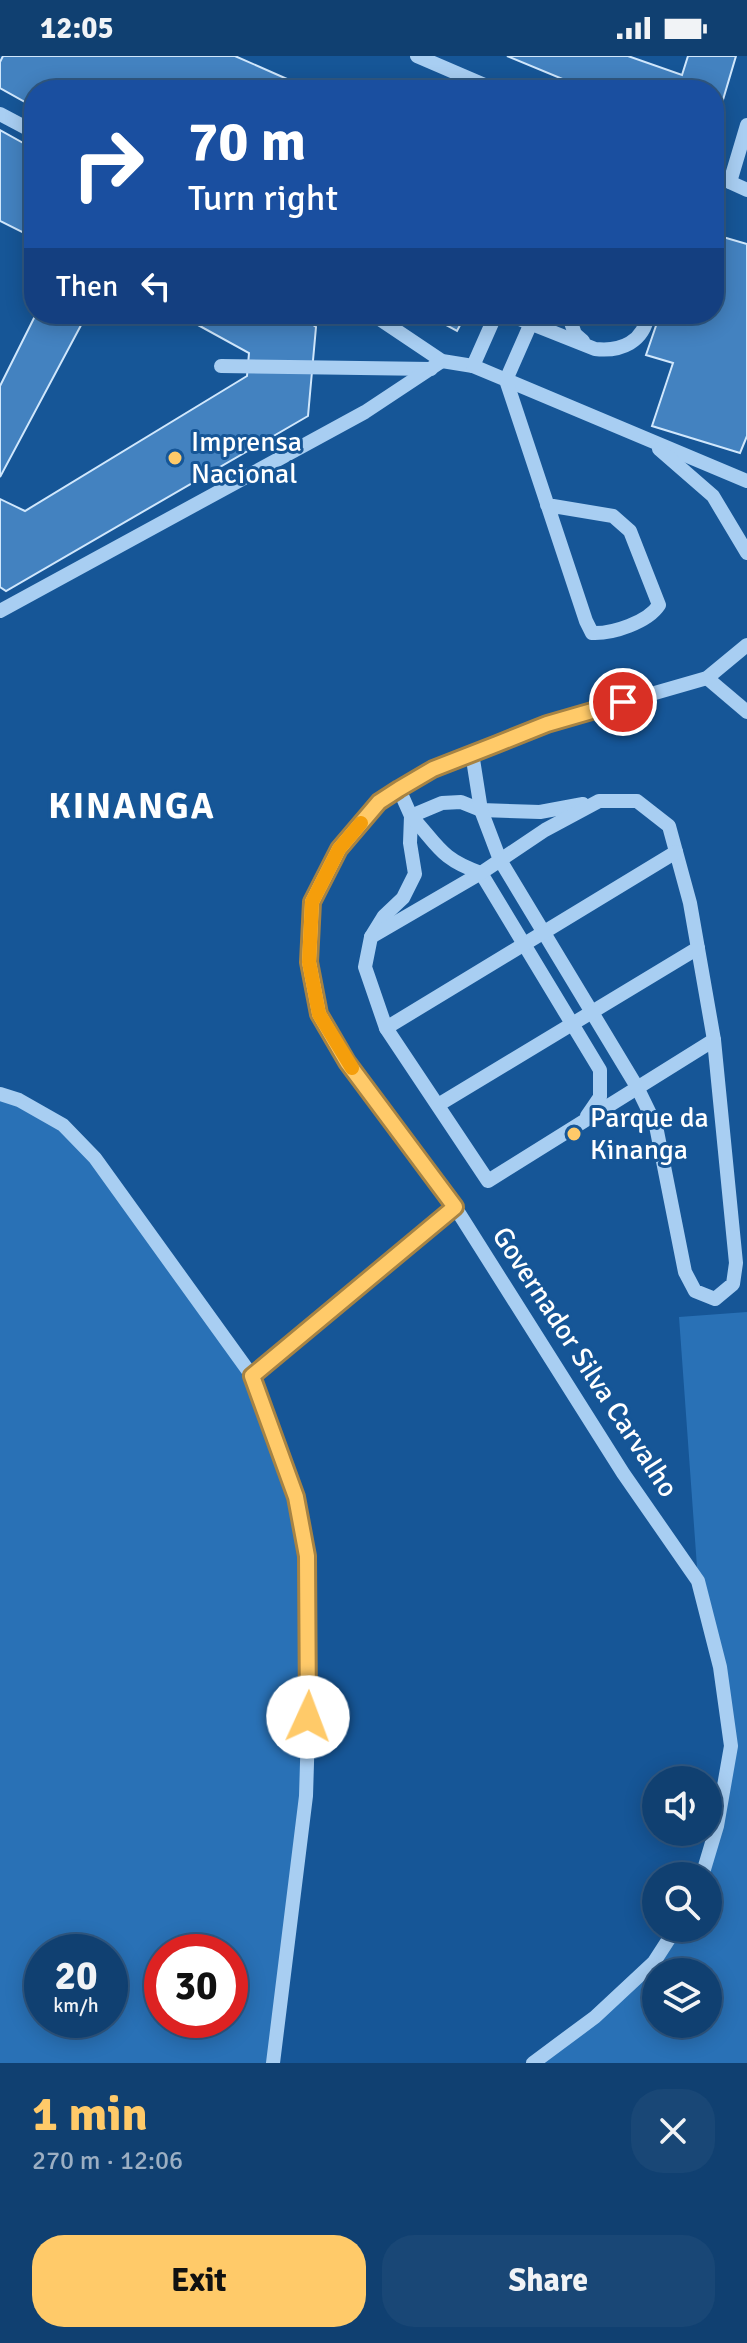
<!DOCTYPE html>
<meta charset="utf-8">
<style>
:root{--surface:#104071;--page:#194776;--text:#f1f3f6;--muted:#9cafc3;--line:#305984;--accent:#ffca69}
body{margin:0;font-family:Signika,sans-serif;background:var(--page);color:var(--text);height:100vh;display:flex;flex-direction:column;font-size:30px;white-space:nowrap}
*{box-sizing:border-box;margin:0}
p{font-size:26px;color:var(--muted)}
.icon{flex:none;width:44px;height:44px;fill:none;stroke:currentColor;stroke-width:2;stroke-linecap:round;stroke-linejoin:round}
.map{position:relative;height:2007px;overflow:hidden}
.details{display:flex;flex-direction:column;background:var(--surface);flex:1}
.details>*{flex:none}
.banner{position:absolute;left:24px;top:24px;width:700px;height:244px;border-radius:32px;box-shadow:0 4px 20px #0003,0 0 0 2px var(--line);background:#1a4fa0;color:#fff;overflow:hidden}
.tools{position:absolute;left:642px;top:1710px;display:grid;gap:16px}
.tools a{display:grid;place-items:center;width:80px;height:80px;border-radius:50%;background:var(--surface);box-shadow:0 4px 20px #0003,0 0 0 2px var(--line);font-size:40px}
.speed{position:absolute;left:24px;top:1878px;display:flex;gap:16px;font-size:40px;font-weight:700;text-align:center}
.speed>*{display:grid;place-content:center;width:104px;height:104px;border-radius:50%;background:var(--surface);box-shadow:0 4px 20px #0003,0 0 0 2px var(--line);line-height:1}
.speed small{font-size:20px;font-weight:400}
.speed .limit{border:12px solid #d22;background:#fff;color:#111}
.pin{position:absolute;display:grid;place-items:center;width:68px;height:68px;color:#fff;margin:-34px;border:4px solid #fff;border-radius:50%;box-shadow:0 2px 8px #0007}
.me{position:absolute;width:88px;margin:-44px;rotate:2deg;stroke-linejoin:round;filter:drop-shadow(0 0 6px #0008)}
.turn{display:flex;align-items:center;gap:28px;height:168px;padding:0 32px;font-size:36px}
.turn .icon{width:104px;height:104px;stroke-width:2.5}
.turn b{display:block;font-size:56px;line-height:68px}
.then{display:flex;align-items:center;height:76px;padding:0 32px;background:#0003;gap:16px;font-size:30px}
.round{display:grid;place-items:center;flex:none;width:84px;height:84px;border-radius:32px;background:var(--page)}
.head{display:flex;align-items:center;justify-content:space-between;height:136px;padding:0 32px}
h1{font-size:48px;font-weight:800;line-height:60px;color:var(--accent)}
.primary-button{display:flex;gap:16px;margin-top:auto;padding:16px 32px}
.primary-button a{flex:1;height:92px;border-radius:32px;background:var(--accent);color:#111;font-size:32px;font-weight:800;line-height:92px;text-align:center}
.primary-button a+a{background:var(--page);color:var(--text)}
.status{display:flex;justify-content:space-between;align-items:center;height:56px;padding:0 40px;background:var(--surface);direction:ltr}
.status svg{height:22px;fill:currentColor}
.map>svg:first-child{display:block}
.green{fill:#2971b6;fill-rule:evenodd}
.building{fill:#4382c0;stroke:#d0e7fc;stroke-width:2}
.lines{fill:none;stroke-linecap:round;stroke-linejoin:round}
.minor{stroke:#a8cef2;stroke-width:14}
.route-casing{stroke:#a68344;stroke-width:20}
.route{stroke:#ffca69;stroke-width:14}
.slow{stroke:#f59e0b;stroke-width:14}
.poi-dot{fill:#ffca69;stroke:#165697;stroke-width:3}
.labels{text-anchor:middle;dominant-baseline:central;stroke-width:6;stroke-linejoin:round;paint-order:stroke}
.poi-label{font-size:28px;fill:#fff;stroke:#165697;text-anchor:start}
.street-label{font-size:28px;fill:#fff;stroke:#165697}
.district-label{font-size:36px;font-weight:bold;letter-spacing:2px;fill:#fff;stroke:#165697}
</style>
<div class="status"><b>12:05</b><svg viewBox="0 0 49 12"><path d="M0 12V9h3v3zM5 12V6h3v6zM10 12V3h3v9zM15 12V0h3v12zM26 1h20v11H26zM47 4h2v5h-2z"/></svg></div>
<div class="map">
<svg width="747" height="2007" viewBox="0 0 747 2007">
<rect width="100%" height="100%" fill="#165697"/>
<g class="green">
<path d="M 0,1038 L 63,1069 L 252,1320 L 296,1441 L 310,1607 L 290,1868 L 273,2007 L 0,2007 ZM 42,1896 L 110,1896 L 110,1964 L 42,1964 ZM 162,1896 L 230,1896 L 230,1964 L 162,1964 Z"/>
<path d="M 747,1256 L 747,2007 L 533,2007 L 595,1961 L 676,1872 L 708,1872 L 708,1820 L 731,1690 L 698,1525 L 679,1261 ZM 656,1916 L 708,1916 L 708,1968 L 656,1968 Z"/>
</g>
<g class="building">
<polygon points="3,0 235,0 312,34 34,34 34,51 0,32 0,6"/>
<polygon points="507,0 628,0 682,19 688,0 736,0 714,74 714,34 589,34"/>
<polygon points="0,74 34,93 34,182 0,165"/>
<polygon points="716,179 747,188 747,380 740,397 652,370 673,307 646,299 660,258 714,258"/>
<polygon points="36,258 87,258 0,421 0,330"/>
<polygon points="178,258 297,258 316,271 308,360 6,535 0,531 0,443 25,455 247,320 249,297"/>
<polygon points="426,258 466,258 457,275"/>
</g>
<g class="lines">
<g class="minor">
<polyline points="417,0 496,34"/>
<polyline points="0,58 34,76"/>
<polyline points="714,119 747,134"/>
<polyline points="730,126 747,69"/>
<polyline points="372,258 442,305 473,310 747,425"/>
<path d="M 507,258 L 595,293 C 621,296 644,286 648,258"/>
<path d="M 535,258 L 506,324 L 586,565 L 592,577 C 613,578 648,566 659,549 L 630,475 L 613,460 L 547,449"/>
<polyline points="568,258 575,278 583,285"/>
<polyline points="221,310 431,313"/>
<polyline points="473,310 496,258"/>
<polyline points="659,393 713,440 747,497"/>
<polyline points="0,555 365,356 442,305"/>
<polyline points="707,622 747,656"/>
<polyline points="399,733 411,760 410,787 415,818 403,842 384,860 371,881 365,911 386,972 488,1125 714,984"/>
<path d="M 583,748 L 540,756 L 481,754 L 461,746 L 442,747 L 411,760 C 438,789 440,803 481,817 L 600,1014 L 600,1041 L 587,1060"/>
<polyline points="371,881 481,817 545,774 599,745 637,745 669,770 690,847 714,984 736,1207 733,1228 715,1243 695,1235 685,1216 656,1070 637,1031 500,804 481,754 472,697"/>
<polyline points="386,972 676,796"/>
<polyline points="0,1038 19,1044 63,1069 95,1102 252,1320 296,1441 307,1500 310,1607 306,1740 273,2007"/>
<polyline points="438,1049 698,892"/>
<polyline points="252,1320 455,1151"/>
<polyline points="702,1820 717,1770 731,1690 720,1611 698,1525 623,1417 455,1151 347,1006 319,958 309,906 312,846 339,793 379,746 433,713 547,668 707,622 747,589"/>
<polyline points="533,2007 595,1961 654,1906 676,1872"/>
</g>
</g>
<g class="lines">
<defs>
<polyline id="route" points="308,1661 307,1500 296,1441 252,1320 455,1151 347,1006 319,958 309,906 312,846 339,793 379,746 399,733 433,713 497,688 547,668 623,646"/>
</defs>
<use href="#route" class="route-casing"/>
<use href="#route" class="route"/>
<polyline class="slow" points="352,1012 319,958 309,906 312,846 339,793 361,767"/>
</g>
<g class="poi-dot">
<circle cx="175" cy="402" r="8"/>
<circle cx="574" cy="1078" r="8"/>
</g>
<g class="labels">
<g class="poi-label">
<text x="191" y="386">Imprensa<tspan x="191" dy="32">Nacional</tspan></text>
<text x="590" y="1062">Parque da<tspan x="590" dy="32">Kinanga</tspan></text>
</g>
<g class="street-label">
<text transform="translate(585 1306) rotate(57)">Governador Silva Carvalho</text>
</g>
<g class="district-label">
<text x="132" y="750">KINANGA</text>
</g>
</g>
</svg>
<div class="tools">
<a><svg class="icon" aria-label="sound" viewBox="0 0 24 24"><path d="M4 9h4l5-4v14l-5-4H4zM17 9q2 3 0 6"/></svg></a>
<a><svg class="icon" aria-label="search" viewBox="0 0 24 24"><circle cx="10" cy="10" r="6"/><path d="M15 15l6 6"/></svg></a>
<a><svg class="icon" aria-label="layers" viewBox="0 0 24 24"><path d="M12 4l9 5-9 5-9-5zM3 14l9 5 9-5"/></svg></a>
</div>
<div class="speed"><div>20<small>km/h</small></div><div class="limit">30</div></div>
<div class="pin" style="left:623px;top:646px;background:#d93025"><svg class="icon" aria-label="arrive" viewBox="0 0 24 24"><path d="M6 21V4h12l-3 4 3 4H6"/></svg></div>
<svg class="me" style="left:308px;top:1661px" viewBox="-20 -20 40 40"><circle r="19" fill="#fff"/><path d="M0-13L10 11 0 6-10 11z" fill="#ffca69"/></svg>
<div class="banner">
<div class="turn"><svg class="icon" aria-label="right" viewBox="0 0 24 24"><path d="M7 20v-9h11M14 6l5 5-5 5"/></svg><div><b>70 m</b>Turn right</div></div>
<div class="then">Then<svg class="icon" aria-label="left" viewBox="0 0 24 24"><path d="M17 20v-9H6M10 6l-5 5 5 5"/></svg></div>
</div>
</div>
<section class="details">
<div class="head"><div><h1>1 min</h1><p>270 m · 12:06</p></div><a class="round"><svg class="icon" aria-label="close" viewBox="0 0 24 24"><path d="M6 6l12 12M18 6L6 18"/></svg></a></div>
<div class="primary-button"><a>Exit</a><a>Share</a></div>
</section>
